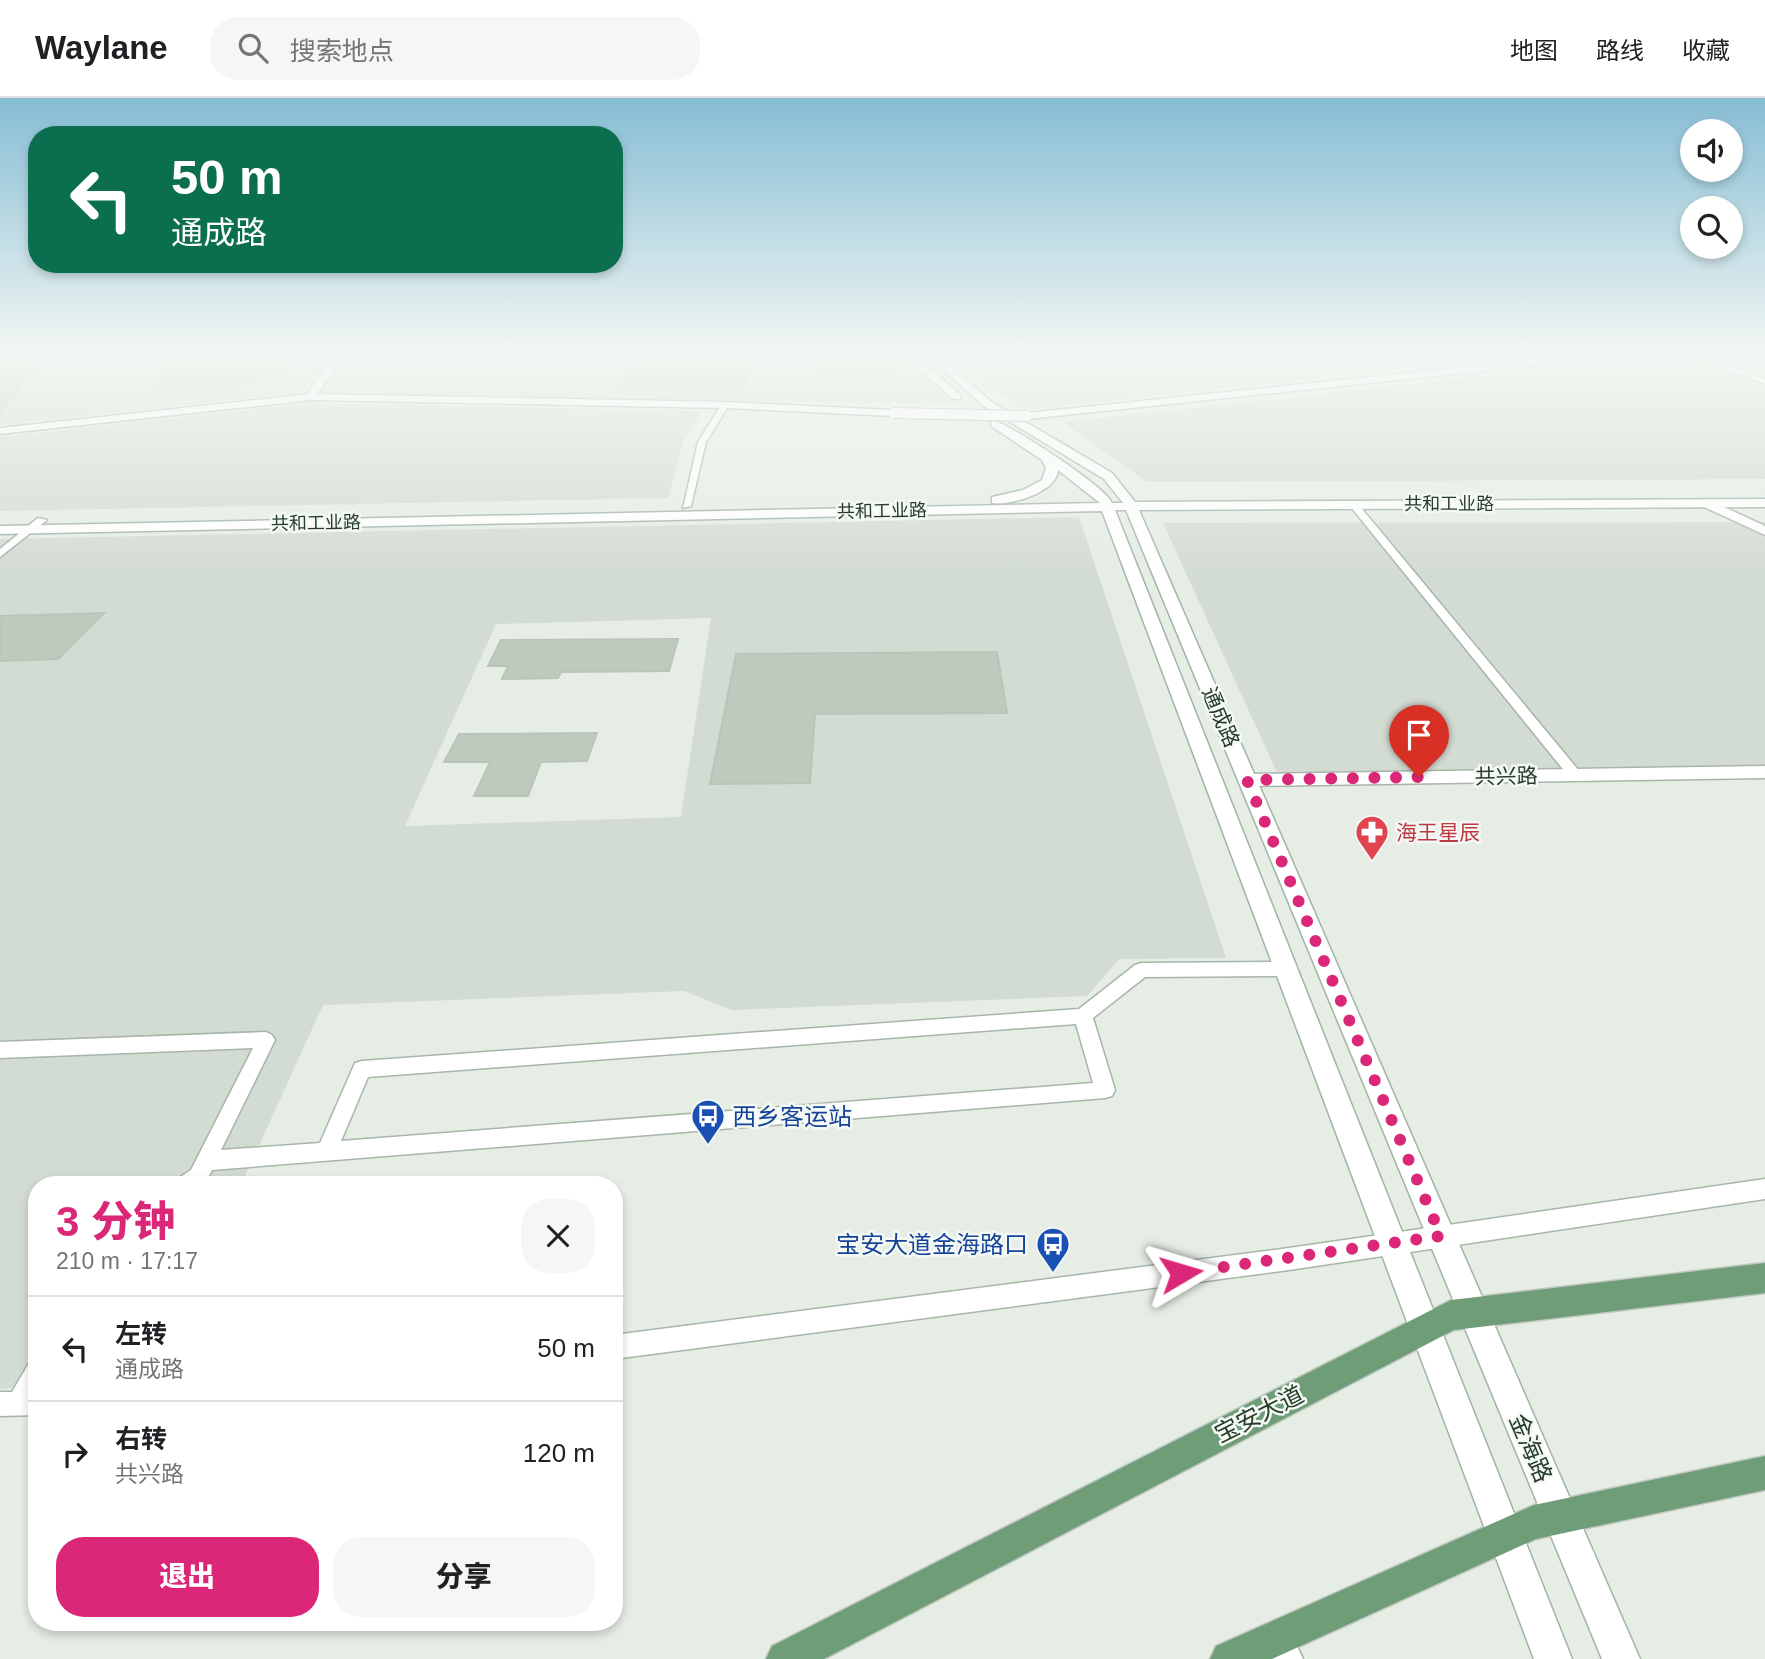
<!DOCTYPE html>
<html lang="zh">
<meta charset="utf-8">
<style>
:root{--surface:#fff;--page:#f6f6f6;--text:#202124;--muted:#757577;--line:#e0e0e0;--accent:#db2777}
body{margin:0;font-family:Helvetica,"Noto Sans SC",sans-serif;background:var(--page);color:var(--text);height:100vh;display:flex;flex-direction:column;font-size:26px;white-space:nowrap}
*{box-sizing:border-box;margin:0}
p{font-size:23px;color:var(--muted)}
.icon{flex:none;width:38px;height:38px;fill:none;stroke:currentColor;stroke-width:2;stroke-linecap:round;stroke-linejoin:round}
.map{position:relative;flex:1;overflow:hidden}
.sheet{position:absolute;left:28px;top:1078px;width:595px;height:455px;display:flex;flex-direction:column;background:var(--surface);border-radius:28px;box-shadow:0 4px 10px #0003}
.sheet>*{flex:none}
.hud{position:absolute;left:28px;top:28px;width:595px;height:147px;border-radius:28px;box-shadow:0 4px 10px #0003;background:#0b6e4f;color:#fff;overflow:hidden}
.controls{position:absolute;left:1680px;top:21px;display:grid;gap:14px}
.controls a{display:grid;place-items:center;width:63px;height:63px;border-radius:50%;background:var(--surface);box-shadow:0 4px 10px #0003;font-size:35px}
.pin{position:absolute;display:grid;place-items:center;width:60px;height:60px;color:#fff;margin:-72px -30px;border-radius:50% 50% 50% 0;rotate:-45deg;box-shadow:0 0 7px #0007}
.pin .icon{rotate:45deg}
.me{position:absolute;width:77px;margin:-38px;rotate:83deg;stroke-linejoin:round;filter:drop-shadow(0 0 5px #0008)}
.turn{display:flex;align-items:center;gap:24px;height:147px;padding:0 28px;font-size:32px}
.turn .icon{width:91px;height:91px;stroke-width:2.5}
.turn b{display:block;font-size:49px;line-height:60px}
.round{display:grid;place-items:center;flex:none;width:74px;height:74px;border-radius:28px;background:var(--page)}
.overview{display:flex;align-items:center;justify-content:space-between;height:119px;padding:0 28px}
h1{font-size:42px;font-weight:800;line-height:52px;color:var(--accent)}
.cta{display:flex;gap:14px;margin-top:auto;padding:14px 28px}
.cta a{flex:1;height:80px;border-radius:28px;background:var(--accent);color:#fff;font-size:28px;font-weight:800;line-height:80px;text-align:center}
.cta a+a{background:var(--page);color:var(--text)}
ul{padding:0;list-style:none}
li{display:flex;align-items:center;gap:21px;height:105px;padding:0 28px;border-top:2px solid var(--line)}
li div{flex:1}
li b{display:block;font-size:26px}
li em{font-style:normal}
header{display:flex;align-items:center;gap:42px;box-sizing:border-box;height:98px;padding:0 35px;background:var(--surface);border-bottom:2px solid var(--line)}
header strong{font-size:33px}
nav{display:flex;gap:38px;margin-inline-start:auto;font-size:24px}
.search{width:490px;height:63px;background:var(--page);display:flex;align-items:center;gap:18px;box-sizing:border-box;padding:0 24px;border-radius:28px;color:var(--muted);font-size:26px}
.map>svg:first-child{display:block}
.built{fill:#d3dcd3;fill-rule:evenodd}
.building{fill:#becabe;stroke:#b8c6b8;stroke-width:2}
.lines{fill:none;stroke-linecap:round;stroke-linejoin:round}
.lane-casing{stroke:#a8b5a9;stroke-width:3}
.street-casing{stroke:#a8b5a9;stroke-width:3}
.secondary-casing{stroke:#a1b4a4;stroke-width:3}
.primary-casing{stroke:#c2c9c3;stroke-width:3}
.lane{fill:#fff;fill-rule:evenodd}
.street{fill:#fff;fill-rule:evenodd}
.secondary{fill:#fff;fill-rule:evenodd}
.primary{fill:#6e9d77;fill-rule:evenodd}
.secondary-bridge-casing{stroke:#a1b4a4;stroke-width:12;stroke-linecap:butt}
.secondary-bridge{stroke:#fff;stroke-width:10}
.route{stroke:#db2777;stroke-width:12;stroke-dasharray:0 21.6}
.labels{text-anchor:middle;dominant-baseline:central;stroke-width:5;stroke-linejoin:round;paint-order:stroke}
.far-street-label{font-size:18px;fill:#263d2a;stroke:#f5f9f5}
.street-label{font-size:21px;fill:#263d2a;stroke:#f5f9f5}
.health-label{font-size:21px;fill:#be3a42;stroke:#f5f9f5;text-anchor:start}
.near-transit-label{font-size:24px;fill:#164399;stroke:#f5f9f5;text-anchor:start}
.near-street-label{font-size:24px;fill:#263d2a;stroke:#f5f9f5}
</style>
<header>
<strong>Waylane</strong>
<div class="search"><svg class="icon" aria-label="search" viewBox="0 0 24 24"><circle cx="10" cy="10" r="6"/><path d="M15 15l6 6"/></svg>搜索地点</div>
<nav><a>地图</a><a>路线</a><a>收藏</a></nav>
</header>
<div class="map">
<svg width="1765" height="1561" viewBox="0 0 1765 1561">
<rect width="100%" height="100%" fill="#e5ede5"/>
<g class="built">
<polygon points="0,259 901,259 955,306 296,295 0,327"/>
<polygon points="954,259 1505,259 1024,312 986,287"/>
<polygon points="1659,259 1686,259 1765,289 1765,381 1147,384 1063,324"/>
<polygon points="306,305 703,313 683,344 668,400 0,413 0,339"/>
<path d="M 1079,419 L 1226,860 L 1119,861 L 1087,898 L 732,912 L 684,893 L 323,907 L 241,1087 L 37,1087 L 37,1288 L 0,1291 L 0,441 ZM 711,520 L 681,719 L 405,728 L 496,526 Z"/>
<polygon points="1765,424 1765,674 1280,681 1163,425"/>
</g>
<g class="building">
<polygon points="193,259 285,259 277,280 258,282 257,285 150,295 168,267 189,265"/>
<polygon points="809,259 888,259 889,275 825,282"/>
<polygon points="633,264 753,265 744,290 618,290"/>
<polygon points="36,267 0,316 0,270"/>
<polygon points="104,515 58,561 0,563 0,518"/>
<polygon points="678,541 669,573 561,574 558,580 502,581 508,568 488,568 501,542"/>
<polygon points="997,554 1007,615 815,616 810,685 710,686 736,556"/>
<polygon points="597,635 587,663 541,664 528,698 474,698 490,664 444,664 459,636"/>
</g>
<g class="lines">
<defs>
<g id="lane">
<polygon points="1694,259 1705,259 1765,281 1765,286"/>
<polygon points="722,305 729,307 706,344 691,408 683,410 698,344"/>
<polygon points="1351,405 1357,405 1580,674 1582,677 1580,680 1570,680 1351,409"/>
<polygon points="38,420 47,422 0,459 0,451"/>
<path d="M 1286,864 L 1292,866 L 1295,871 L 1292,876 L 1286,878 L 1145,879 L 1093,920 L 1115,992 L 1112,998 L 1105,1000 L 212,1072 L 204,1087 L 176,1087 L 179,1080 L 191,1072 L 253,950 L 0,960 L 0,944 L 266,934 L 272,937 L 275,942 L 221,1052 L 320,1045 L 355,965 L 362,963 L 1079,911 L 1135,867 L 1141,865 ZM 1076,926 L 1093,985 L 341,1043 L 368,979 Z"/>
<polygon points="1765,1081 1765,1101 1289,1172 614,1261 614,1237 1289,1150"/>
<polygon points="37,1261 37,1317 0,1318 0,1294 12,1294 29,1265"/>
</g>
<g id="street">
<polygon points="331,259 341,259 315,301 307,301 306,299"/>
<polygon points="1533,259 1546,259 1553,264 1548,267"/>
<polygon points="1707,401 1765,428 1765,437 1702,408 1701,405"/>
<polygon points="1765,668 1765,680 1247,688 1238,682 1247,676"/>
</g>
<g id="secondary">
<polygon points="906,259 917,259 961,297 961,301 953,301"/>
<path d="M 928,259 L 939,259 L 992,304 L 1112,375 L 1135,404 L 1765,401 L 1765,409 L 1139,412 L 1640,1561 L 1602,1561 L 1126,412 L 1115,412 L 1572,1561 L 1534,1561 L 1102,413 L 0,436 L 0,428 L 1100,405 L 1058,372 C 1057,394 1011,408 992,405 L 992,399 L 1023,392 L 1042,382 L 1046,370 L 1042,362 L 991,328 L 991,324 L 995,323 C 1014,329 1106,389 1112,405 L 1123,405 L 1104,381 L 984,308 Z"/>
<polygon points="1560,259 1594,259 1589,262 1027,321 1022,318 1027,315"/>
<polygon points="311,296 725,304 893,312 898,315 893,318 725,310 311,302 0,336 0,330"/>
<polygon points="1255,1542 1284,1542 1297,1548 1303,1561 1236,1561 1242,1548"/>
</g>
<g id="primary">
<polygon points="1765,1165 1765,1195 1454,1232 824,1561 766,1561 772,1548 1451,1202"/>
<polygon points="1765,1358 1765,1392 1536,1441 1272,1561 1210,1561 1216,1548 1534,1407"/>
</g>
</defs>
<use href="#lane" class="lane-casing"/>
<use href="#street" class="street-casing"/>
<use href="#secondary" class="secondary-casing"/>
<use href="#primary" class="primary-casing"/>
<use href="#lane" class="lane"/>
<use href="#street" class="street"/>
<use href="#secondary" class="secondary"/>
<use href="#primary" class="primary"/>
<defs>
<polyline id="secondary-bridge" points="893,315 1027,318"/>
</defs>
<use href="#secondary-bridge" class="secondary-bridge-casing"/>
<use href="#secondary-bridge" class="secondary-bridge"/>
</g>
<linearGradient id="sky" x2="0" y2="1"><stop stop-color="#86bdd4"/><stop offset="0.54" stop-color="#f3f7f3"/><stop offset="1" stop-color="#f3f7f3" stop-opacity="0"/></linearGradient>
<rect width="1765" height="478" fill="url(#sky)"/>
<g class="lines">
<polyline class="route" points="1181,1175 1441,1138 1247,682 1419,679"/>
</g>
<defs>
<symbol id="pharmacy-pin" viewBox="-11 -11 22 30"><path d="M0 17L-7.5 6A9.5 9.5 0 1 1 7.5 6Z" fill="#e0444e" stroke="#f5f9f5"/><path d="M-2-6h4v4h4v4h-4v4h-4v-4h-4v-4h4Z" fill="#fff"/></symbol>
<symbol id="bus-pin" viewBox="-11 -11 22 30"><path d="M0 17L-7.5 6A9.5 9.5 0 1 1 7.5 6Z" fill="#1a4fb4" stroke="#f5f9f5"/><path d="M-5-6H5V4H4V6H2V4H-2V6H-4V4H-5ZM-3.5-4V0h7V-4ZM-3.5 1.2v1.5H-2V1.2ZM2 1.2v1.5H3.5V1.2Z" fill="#fff"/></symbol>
</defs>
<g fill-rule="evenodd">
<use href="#pharmacy-pin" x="1353" y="715" width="38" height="52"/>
<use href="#bus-pin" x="689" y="999" width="38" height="52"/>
<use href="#bus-pin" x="1034" y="1127" width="38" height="52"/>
</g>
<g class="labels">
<g class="far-street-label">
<text x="1449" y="406">共和工业路</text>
<text transform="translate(882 413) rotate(-1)">共和工业路</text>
<text transform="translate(316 425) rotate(-1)">共和工业路</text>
</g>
<g class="street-label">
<text transform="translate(1221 619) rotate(67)">通成路</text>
<text transform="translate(1506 678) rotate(-1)">共兴路</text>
</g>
<g class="health-label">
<text x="1396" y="734">海王星辰</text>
</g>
<g class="near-transit-label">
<text x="732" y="1018">西乡客运站</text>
<text x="1028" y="1146" text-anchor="end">宝安大道金海路口</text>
</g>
<g class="near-street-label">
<text transform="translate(1259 1316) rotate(-27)">宝安大道</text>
<text transform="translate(1531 1350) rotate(67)">金海路</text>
</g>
</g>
</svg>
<div class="controls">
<a><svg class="icon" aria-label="sound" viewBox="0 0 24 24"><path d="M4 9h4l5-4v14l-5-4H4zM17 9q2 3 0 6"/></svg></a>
<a><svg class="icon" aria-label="search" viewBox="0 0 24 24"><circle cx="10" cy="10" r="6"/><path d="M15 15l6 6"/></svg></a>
</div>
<div class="pin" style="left:1419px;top:679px;background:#d93025"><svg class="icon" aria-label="arrive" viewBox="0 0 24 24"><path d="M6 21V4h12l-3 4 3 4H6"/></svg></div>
<svg class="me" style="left:1181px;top:1175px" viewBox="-20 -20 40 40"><path d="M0-17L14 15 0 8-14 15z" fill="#db2777" stroke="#fff" stroke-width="4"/></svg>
<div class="hud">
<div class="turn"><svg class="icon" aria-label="left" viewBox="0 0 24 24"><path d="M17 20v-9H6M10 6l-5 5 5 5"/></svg><div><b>50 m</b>通成路</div></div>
</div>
<section class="sheet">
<div class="overview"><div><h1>3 分钟</h1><p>210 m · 17:17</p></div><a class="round"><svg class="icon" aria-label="close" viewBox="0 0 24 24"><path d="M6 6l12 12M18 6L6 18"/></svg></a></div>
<ul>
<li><svg class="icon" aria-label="left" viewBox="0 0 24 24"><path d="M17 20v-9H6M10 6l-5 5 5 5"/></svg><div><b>左转</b><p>通成路</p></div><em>50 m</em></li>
<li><svg class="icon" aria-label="right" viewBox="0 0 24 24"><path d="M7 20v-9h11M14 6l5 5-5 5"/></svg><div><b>右转</b><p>共兴路</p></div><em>120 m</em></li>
</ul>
<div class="cta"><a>退出</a><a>分享</a></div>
</section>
</div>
